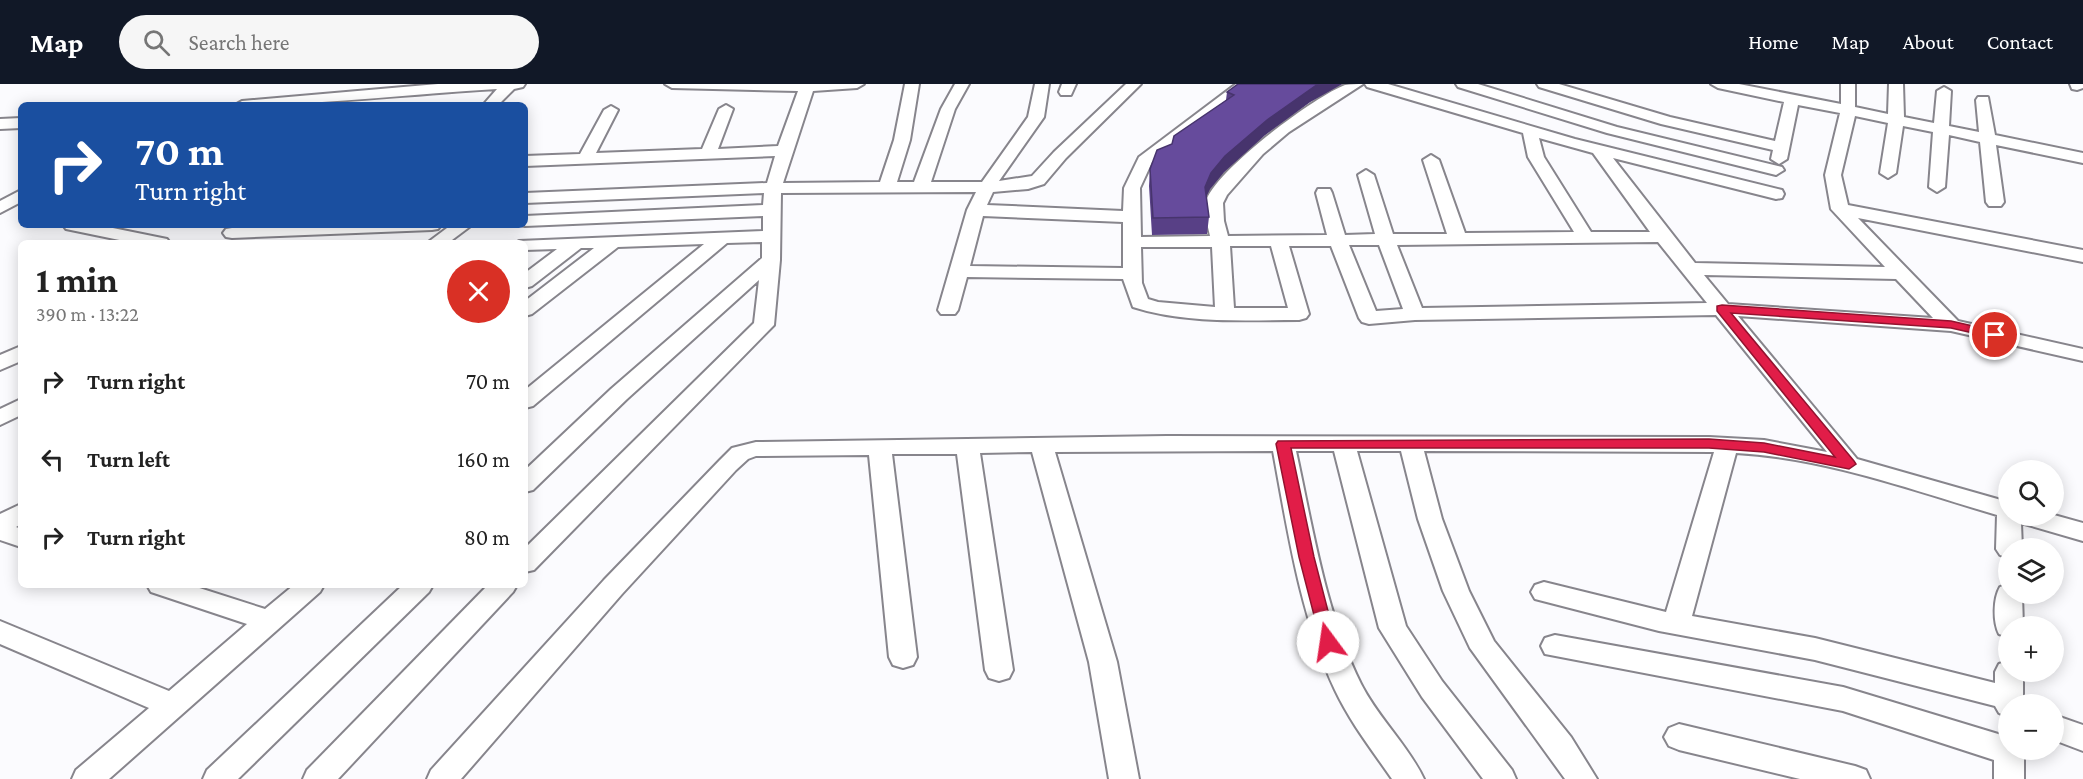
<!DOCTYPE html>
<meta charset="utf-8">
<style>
:root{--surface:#fff;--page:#f6f6f6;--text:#222;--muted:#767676;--accent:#111827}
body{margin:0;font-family:"Crimson Pro",serif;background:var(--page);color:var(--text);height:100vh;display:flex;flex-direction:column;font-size:22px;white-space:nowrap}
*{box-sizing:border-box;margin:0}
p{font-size:20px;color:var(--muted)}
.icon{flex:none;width:33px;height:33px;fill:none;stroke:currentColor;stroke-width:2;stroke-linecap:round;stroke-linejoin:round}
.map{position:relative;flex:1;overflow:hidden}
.sheet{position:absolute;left:18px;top:156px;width:510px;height:348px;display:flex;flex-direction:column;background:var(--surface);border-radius:9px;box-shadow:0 3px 15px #0003}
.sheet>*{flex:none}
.guide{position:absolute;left:18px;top:18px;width:510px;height:126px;border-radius:9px;box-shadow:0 3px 15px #0003;background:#1a4fa0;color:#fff;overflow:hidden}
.tools{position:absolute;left:1998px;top:376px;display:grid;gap:12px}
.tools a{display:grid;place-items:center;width:66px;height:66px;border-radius:50%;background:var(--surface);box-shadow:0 3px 15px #0003;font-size:30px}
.pin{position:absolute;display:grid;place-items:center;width:51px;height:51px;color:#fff;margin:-26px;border:3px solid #fff;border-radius:50%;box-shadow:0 2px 6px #0007}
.me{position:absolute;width:66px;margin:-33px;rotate:346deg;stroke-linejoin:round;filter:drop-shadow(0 0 4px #0008)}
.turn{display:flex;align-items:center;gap:21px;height:126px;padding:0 18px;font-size:27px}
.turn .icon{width:78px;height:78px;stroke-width:2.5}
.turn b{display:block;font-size:42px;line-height:51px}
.round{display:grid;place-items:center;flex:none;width:63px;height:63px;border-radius:32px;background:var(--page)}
.head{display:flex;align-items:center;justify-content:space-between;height:102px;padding:0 18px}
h1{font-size:36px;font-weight:700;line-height:45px}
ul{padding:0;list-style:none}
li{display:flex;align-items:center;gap:18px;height:78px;padding:0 18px}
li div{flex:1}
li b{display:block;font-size:22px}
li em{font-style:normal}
header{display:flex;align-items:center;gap:36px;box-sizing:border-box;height:84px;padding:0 30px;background:var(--accent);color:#fff}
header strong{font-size:28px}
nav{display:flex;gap:33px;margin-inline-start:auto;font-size:21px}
.search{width:420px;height:54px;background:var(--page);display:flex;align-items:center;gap:15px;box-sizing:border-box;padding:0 21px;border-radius:33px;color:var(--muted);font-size:22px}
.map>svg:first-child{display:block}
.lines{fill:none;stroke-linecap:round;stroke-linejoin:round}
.minor-casing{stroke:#87858c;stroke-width:4}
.minor{fill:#fff;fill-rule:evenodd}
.wall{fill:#584086}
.shaded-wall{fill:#47346d}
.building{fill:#664b9c;stroke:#47346d;stroke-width:1.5}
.route{fill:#e11d48;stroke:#92132f;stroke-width:1.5}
</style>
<header>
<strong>Map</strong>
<div class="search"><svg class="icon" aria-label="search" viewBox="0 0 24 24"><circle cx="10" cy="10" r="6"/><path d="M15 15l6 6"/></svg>Search here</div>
<nav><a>Home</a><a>Map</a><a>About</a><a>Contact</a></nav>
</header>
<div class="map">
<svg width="2083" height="695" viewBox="0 0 2083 695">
<rect width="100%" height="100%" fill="#fbfbfe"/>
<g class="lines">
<defs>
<g id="minor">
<path d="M 438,0 L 525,0 L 523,3 L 514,5 L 498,21 L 483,21 L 497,5 C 409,10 322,21 235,21 L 242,17 Z"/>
<path d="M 665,0 L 864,0 L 857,4 L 813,7 L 783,99 L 880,98 L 894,56 L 905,0 L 919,0 L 910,56 L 897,98 L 914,98 L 941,25 L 955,0 L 969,0 L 955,25 L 931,98 L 982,98 L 1028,33 L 1035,0 L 1049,0 L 1044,33 L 999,97 L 1032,92 L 1054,68 L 1126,0 L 1141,0 L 1066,74 L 1044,100 L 1028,105 L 993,108 L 987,121 L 1123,127 L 1124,104 L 1139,73 L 1236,0 L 1252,0 L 1152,78 L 1140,104 L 1141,153 L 1210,152 C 1208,142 1204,130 1205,120 C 1211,89 1315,12 1345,1 C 1350,0 1358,0 1363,0 L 1289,48 L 1263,70 L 1227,111 L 1223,119 L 1224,137 L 1228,152 L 1327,151 L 1316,109 L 1318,105 L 1330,105 L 1332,109 L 1345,151 L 1375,150 L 1358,91 L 1366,86 L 1374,91 L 1393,150 L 1447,150 L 1423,76 L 1431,71 L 1439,76 L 1465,149 L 1574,148 L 1528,73 L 1523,49 L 1367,3 L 1365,0 L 1388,0 L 1575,55 L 1782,106 L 1784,110 L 1782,114 L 1776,115 L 1613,74 L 1695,179 L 1885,183 L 1831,125 L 1825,91 L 1840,29 L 1798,21 L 1787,75 L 1779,80 L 1771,75 L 1773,66 L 1661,40 L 1539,3 L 1537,0 L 1559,0 L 1670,33 L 1775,57 L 1784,18 L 1718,4 L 1711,0 L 1739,0 L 1841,20 L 1841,0 L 1855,0 L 1855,23 L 1888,30 L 1889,0 L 1903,0 L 1904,33 L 1934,39 L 1937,7 L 1944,3 L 1951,7 L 1949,42 L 1979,48 L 1976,16 L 1978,13 L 1988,13 L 1995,51 L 2083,69 L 2083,79 L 1996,61 L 2004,118 L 2001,122 L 1989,122 L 1986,118 L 1980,58 L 1949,51 L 1945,103 L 1937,108 L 1929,103 L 1933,48 L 1903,42 L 1896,89 L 1888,94 L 1880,89 L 1888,39 L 1855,32 L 1841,91 L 1848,121 L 2083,166 L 2083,178 L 1858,134 L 1958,237 L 2083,265 L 2083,277 L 1951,247 L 1738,232 L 1857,375 L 2008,418 L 2008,432 L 2054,431 L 2083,439 L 2083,457 L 2021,439 L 2022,465 L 2008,465 L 2008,474 L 2000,471 L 1996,465 L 1997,431 C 1912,406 1825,374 1736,369 L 1692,532 L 1815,554 L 1995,599 L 1995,588 L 1999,580 L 2008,577 L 2008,588 L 2023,588 L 2023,621 L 2008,621 L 2008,633 L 1999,629 L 1995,622 L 1815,576 L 1659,547 L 1535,515 L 1531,508 L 1535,501 L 1544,498 L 1666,528 L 1714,368 L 1424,367 L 1442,435 L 1469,507 L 1494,557 L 1571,653 L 1597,695 L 1565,695 L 1470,564 L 1443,507 L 1418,435 L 1401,367 L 1357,367 L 1406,542 L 1442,597 L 1512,686 L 1516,695 L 1483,695 L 1422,613 L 1379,544 L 1334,367 L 1296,367 C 1313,445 1325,527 1361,600 C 1378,634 1408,661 1424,695 L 1392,695 C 1372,666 1350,638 1335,606 C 1300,531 1288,448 1273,367 L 1055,368 L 1117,578 L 1139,695 L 1109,695 L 1089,578 L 1032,368 L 980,369 L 1013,586 L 1009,594 L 999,597 L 989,594 L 985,586 L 957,370 L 892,370 L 917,573 L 913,581 L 903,584 L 893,581 L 889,573 L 869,371 L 756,372 L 748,375 L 736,386 L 622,510 L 461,695 L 427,695 L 431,686 L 604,496 L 720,376 L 732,364 L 756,358 L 1167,352 L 1709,353 L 1764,356 L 1827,368 L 1716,231 L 1415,236 L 1369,240 L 1362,238 L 1359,234 L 1331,162 L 1289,162 L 1309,230 L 1306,234 L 1299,236 C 1244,236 1186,240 1133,223 L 1123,195 L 967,193 L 958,226 L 955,230 L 941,230 L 938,226 L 967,126 L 976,108 L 781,109 L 780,176 L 774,241 L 534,486 L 525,488 L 525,464 L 754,239 L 759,196 L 627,315 L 533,406 L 525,408 L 525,386 L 611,305 L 762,174 L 762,158 L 727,159 L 533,322 L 525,324 L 525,306 L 704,160 L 618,163 L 532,230 L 525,232 L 525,217 L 594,164 L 581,164 L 532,202 L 525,204 L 525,189 L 557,165 L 525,166 L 525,159 L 517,159 L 519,157 L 763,147 L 763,132 L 525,142 L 520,141 L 525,141 L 525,132 L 763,121 L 764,109 L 525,119 L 525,109 L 767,99 L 775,72 L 525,82 L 525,72 L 580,70 L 604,26 L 611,22 L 618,26 L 596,69 L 702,65 L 719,25 L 726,21 L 733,25 L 718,65 L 778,62 L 798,7 L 672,4 ZM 1539,54 L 1593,69 L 1650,148 L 1591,148 L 1544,73 ZM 983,132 L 1123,138 L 1123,184 L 970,182 ZM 1658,158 L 1707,219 L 1422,224 L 1397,161 ZM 1349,161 L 1379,161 L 1403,225 L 1376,227 ZM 1230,162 L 1271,162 L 1288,224 L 1234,224 ZM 1141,163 L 1212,163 L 1215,223 L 1158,218 L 1148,215 L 1142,199 ZM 1704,191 L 1896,195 L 1933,234 L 1728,220 Z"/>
<polygon points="1062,0 1076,0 1071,11 1061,11 1059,8"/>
<polygon points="1456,0 1478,0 1617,43 1782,83 1784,86 1776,91 1607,49 1458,3"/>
<polygon points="2070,0 2083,0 2083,4 2077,6 2072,5"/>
<polygon points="21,34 21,44 0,45 0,35"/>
<polygon points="21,106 21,118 0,129 0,117"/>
<polygon points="63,141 98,141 167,155 170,159 134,159 66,145"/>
<polygon points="299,141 441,141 438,145 432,146 232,154 226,153 223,149 226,145 232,144"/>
<polygon points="451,141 472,141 448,159 427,159"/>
<polygon points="21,262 21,277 0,286 0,271"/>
<polygon points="21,315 21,331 0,341 0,325"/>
<polygon points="21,420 21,440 16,443 21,445 21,463 0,456 0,430"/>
<path d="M 2008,500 L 2008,510 L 2022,510 L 2023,543 L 2008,543 L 2008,553 L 1999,550 C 1993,538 1993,515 2000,503 Z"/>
<polygon points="147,501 190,501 265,525 294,501 324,501 320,508 109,695 72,695 76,686 149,624 0,560 0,537 169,607 247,540 151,508"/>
<polygon points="403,501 433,501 429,508 238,695 203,695 207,686"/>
<polygon points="488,501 517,501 513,508 338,695 303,695 307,686"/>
<polygon points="1555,551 1843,603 2008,653 2008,666 2024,666 2024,695 1994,695 1994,676 1843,627 1545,570 1541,562 1545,554"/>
<polygon points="2054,631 2083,641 2083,667 2054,656"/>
<polygon points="1679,640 1855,682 1866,686 1870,695 1800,695 1679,666 1669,662 1664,653 1669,644"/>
</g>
</defs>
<use href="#minor" class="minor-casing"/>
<use href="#minor" class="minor"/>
</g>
<polygon class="wall" points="1238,0 1342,0 1310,18 1265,51 1224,88 1210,105 1206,113 1209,133 1207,150 1152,151 1149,102 1150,85 1172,60 1226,16 1227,8"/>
<polygon class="shaded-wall" points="1318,0 1342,0 1310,18 1265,51 1224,88 1210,105 1203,119 1205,103 1211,89 1225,72 1267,36"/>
<polygon class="building" points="1238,0 1318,0 1267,36 1225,72 1211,89 1205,103 1209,133 1153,134 1150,85 1157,66 1172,60 1174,52 1234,11 1227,8"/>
<polygon class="route" points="1722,221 1951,237 1999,248 2001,251 1995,254 1951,244 1731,229 1854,377 1856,380 1849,385 1764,368 1709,364 1291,364 1314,473 1336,558 1334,562 1328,564 1322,562 1299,473 1276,360 1278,357 1709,355 1764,359 1835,373 1717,227 1717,222"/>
</svg>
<div class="tools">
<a><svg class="icon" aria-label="search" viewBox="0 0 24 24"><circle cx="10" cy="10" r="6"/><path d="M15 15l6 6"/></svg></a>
<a><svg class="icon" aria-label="layers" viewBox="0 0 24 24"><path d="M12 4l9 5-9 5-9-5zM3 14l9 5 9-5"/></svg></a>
<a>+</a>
<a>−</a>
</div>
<div class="pin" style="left:1995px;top:251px;background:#d93025"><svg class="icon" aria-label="arrive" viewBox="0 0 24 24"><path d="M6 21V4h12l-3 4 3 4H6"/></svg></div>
<svg class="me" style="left:1328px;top:558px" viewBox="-20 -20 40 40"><circle r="19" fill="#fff"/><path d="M0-13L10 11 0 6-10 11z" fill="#e11d48"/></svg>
<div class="guide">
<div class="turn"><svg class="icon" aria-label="right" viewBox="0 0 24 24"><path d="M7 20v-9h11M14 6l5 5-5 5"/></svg><div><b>70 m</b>Turn right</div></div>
</div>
<section class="sheet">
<div class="head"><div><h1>1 min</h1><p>390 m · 13:22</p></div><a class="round" style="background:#d93025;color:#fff"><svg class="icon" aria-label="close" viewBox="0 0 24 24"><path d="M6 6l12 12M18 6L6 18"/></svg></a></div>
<ul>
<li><svg class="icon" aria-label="right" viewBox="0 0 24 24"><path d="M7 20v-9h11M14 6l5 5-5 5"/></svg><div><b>Turn right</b></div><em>70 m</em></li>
<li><svg class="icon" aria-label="left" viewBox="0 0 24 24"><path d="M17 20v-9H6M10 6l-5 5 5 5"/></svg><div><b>Turn left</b></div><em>160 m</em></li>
<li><svg class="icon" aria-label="right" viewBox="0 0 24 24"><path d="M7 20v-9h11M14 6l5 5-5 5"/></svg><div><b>Turn right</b></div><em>80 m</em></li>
</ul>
</section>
</div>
